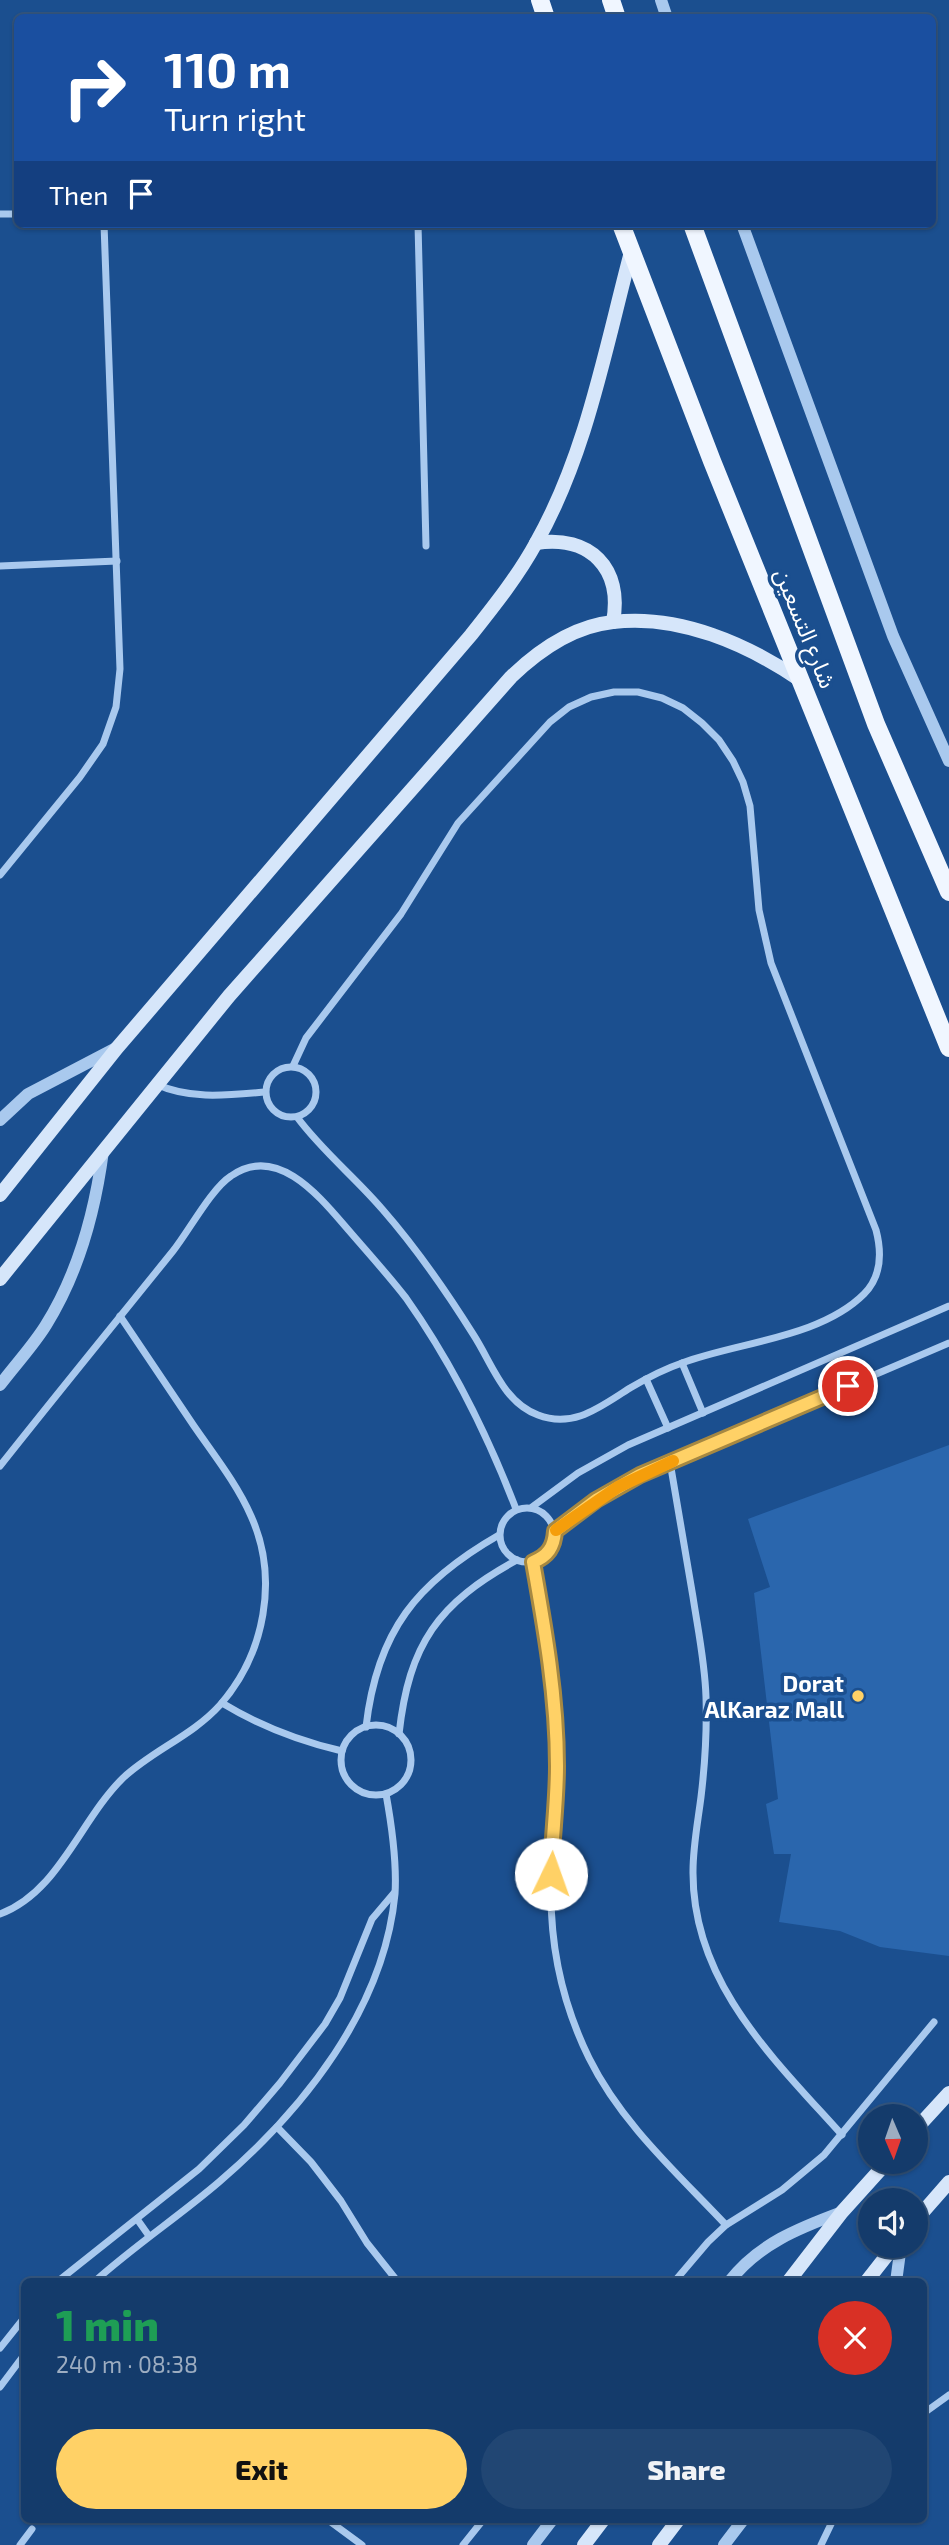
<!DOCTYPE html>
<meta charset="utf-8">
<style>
:root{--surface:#143b6b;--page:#214673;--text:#f1f3f6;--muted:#9dadc1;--line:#33557e;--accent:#ffd166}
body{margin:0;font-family:"Exo 2","Noto Sans Arabic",sans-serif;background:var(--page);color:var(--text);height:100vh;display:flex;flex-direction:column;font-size:26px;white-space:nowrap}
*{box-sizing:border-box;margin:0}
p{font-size:23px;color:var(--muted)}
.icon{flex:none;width:38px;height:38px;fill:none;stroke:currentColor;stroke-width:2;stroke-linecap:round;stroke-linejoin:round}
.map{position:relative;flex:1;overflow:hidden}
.sheet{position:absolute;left:21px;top:2278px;width:906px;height:245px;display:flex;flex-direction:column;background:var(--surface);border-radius:10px;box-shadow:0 2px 5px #0004,0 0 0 2px var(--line)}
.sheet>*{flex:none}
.top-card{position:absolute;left:14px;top:14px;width:922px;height:214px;border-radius:10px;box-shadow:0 2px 5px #0004,0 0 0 2px var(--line);background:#1a4fa0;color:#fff;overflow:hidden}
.needle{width:46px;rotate:178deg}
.tools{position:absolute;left:858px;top:2104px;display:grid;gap:14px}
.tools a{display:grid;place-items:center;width:70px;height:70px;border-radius:50%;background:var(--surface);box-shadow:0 2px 5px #0004,0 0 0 2px var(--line);font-size:35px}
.pin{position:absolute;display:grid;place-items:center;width:60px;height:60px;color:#fff;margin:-30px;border:4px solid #fff;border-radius:50%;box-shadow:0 2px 7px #0007}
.me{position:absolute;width:77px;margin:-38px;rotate:3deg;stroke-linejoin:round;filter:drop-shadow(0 0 5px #0008)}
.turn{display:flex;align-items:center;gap:24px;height:147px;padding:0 35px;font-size:32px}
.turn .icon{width:91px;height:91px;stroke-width:2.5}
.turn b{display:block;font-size:49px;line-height:60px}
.then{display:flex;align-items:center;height:66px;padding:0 35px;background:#0003;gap:14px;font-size:26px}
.round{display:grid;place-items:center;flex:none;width:74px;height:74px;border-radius:37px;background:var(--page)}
.overview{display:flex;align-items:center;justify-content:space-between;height:119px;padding:0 35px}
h1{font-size:42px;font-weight:800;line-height:52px;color:#1e9e55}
.primary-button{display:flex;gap:14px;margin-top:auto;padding:14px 35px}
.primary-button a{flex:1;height:80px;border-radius:42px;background:var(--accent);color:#111;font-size:28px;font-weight:800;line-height:80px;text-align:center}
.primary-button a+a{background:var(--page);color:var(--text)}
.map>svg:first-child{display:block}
.building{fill:#2a66ad}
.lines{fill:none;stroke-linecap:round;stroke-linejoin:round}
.minor{stroke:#a9c9ee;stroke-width:7}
.tertiary{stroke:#a9c9ee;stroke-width:12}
.secondary{stroke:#d6e6fa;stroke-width:14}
.primary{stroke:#f0f6ff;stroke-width:18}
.route-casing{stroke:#a68842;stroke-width:18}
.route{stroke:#ffd166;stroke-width:12}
.slow{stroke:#f59e0b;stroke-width:12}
.poi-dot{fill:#ffd166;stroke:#1b4f8f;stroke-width:2.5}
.labels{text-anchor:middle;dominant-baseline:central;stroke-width:7;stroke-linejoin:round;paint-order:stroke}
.street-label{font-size:23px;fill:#fff;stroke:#1b4f8f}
.poi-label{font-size:23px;font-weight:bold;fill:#fff;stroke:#1b4f8f;text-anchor:end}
</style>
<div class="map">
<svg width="949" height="2545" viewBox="0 0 949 2545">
<rect width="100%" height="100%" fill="#1b4f8f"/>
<polygon class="building" points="949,1445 949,1956 880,1947 840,1931 779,1922 791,1854 774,1854 766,1804 778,1799 754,1593 770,1587 748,1519"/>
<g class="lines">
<g class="minor">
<polyline points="0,214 18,214"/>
<polyline points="418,224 426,546"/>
<polyline points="0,566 117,561"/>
<polyline points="0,875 80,777 103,744 116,707 120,669 104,224"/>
<path d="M 293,1066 L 306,1038 L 401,914 L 458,823 L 550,722 L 569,707 L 591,697 L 614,692 L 638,692 L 662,698 L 683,708 L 702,723 L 719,740 L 733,761 L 743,782 L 750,806 L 759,910 L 771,963 L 876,1230 C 882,1253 882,1276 864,1294 C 820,1338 738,1342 682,1363 C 664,1369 647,1378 630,1388 C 601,1406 574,1429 538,1415 C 503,1402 492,1363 473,1334 C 446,1291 417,1249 383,1210 C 356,1178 322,1151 297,1117"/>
<circle cx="291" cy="1092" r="25"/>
<path d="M 156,1084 C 190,1100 229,1095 265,1092"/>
<polyline points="682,1363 703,1413"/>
<polyline points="646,1379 668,1428"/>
<path d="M 670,1462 C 678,1507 685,1552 693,1597 C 698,1630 705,1663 706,1697 C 707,1730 705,1764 701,1797 C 698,1821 693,1846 693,1871 C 692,1982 773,2058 842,2135"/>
<path d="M 0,1466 C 57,1394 115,1323 173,1251 C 189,1231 211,1189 231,1176 C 279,1142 323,1201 351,1233 C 370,1255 389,1276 406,1298 C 452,1363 488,1436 516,1509"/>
<polyline points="532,1507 578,1473 628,1445 949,1306"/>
<circle cx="527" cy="1535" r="27"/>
<polyline points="555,1531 596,1500 640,1475 949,1343"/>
<path d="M 533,1562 C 545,1630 557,1697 557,1767 C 557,1809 550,1851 551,1894 C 551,1950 564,2007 589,2058 C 621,2123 677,2173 726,2225"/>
<path d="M 222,1703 C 260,1726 299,1741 342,1751"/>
<circle cx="376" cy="1760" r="35"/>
<path d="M 366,1727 C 377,1631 417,1582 499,1535"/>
<path d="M 399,1734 C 409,1644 438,1603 517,1560"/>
<path d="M 0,1914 C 59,1892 80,1820 123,1778 C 153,1750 192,1736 220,1705 C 265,1654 279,1578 251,1516 C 237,1484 214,1455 194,1426 C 170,1390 145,1353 120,1316"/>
<polyline points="277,2127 311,2162 341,2201 367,2243 398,2282"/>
<polyline points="137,2219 149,2236"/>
<polyline points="57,2282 199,2169 244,2125 280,2083 325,2024 340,1998 372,1919 394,1893"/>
<path d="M 94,2282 C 134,2246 178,2217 219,2182 C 303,2110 384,2009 395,1894 C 397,1861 392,1827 386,1794"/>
<polyline points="674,2282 708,2242 726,2225 782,2190 824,2155 934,2022"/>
<polyline points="0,2348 24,2318"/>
<polyline points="0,2387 24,2355"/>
<polyline points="924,2413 949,2395"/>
<polyline points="328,2520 362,2545"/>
<polyline points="20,2545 32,2529"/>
<polyline points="463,2545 483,2520"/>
<polyline points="821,2545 833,2520"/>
</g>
<g class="tertiary">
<polyline points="661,0 667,18"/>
<polyline points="742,224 893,636 949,761"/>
<polyline points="0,1120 28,1094 116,1048"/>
<path d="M 0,1385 C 15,1365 33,1346 46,1325 C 79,1272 95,1212 103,1151"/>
<path d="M 729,2282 C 758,2244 799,2228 842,2212"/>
<polyline points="896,2282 901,2245"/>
<polyline points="533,2545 552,2520"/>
<polyline points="724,2545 743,2520"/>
</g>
<g class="secondary">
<path d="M 536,543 C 590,535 623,568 613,622"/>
<path d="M 0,1195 L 117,1048 L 471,635 C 494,606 518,576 536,543 C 586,455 605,350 631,252"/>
<path d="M 0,1279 L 229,996 L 511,677 C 539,650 574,626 613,622 C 679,614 747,644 800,680"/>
<polyline points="915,2130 949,2093"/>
<polyline points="915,2221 949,2182"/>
<polyline points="788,2282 842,2212 888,2161"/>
<polyline points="866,2282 895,2245"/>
<polyline points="584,2545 603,2520"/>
<polyline points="659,2545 678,2520"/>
</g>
<g class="primary">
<polyline points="540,0 546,18"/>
<polyline points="611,0 617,18"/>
<polyline points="621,224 712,461 949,1048"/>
<polyline points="692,224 876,724 949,892"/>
</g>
</g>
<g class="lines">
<defs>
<path id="route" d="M 551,1874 C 552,1838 557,1802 557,1766 C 557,1697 545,1629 533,1562 C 548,1556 554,1547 555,1531 L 596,1500 L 640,1475 L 848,1386"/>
</defs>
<use href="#route" class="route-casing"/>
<use href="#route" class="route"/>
<polyline class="slow" points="556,1530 618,1487 673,1461"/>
</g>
<circle class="poi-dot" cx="858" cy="1696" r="7"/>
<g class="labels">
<g class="street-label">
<text transform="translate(806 628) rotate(68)">شارع التسعين</text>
</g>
<g class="poi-label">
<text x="844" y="1683">Dorat<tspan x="844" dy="26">AlKaraz Mall</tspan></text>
</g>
</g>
</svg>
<div class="tools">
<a><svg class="needle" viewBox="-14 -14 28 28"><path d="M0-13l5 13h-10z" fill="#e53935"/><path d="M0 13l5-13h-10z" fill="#9dadc1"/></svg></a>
<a><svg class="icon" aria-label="sound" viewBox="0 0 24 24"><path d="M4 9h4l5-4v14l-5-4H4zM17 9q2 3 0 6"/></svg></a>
</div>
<div class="pin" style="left:848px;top:1386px;background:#d93025"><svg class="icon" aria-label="arrive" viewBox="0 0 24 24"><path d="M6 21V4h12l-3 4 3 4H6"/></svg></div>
<svg class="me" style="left:551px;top:1874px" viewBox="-20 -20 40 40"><circle r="19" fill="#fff"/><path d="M0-13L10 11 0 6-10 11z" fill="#ffd166"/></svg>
<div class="top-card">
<div class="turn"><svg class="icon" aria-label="right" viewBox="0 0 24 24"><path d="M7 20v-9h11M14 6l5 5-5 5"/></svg><div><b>110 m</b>Turn right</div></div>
<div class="then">Then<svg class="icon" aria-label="arrive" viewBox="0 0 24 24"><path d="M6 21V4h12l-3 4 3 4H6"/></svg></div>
</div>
<section class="sheet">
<div class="overview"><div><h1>1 min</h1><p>240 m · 08:38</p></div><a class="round" style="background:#d93025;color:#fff"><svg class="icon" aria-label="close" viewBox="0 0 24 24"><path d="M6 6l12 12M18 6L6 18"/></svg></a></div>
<div class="primary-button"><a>Exit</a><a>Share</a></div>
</section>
</div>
